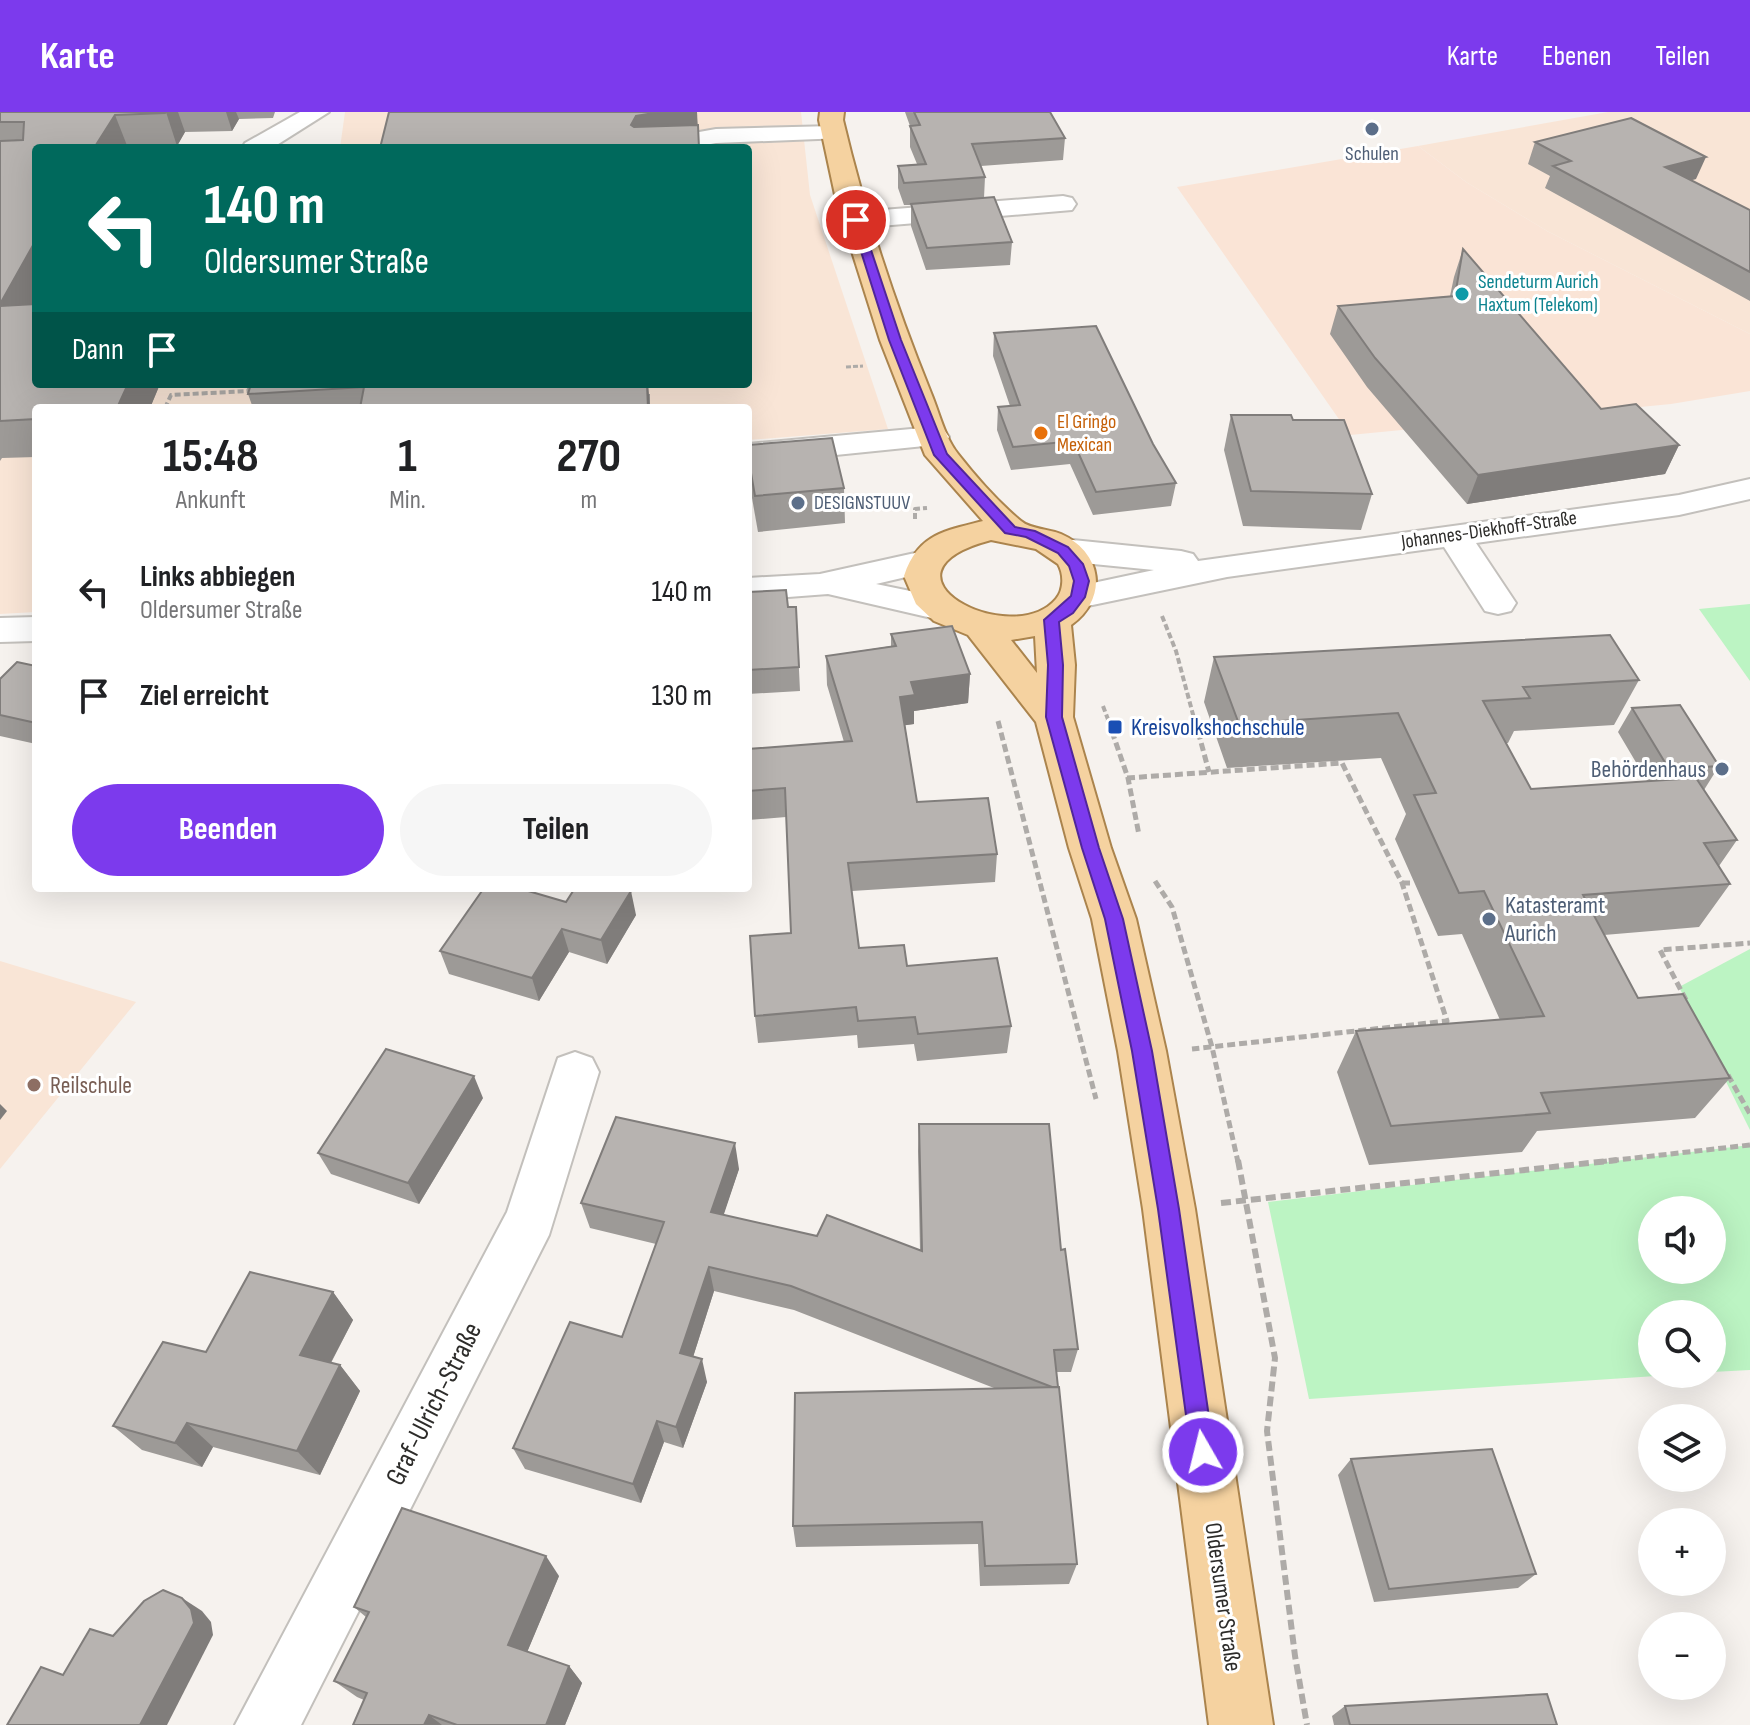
<!DOCTYPE html>
<html lang="de">
<meta charset="utf-8">
<style>
:root{--surface:#fff;--page:#f6f6f6;--text:#202124;--muted:#757577;--accent:#7c3aed}
body{margin:0;font-family:"Sofia Sans Condensed",sans-serif;background:var(--page);color:var(--text);height:100vh;display:flex;flex-direction:column;font-size:30px;white-space:nowrap}
*{box-sizing:border-box;margin:0}
p{font-size:26px;color:var(--muted)}
.icon{flex:none;width:44px;height:44px;fill:none;stroke:currentColor;stroke-width:2;stroke-linecap:round;stroke-linejoin:round}
.map{position:relative;flex:1;overflow:hidden}
.sheet{position:absolute;left:32px;top:292px;width:720px;height:488px;display:flex;flex-direction:column;background:var(--surface);border-radius:8px;box-shadow:0 8px 32px #0002}
.sheet>*{flex:none}
.banner{position:absolute;left:32px;top:32px;width:720px;height:244px;border-radius:8px;box-shadow:0 8px 32px #0002;background:#00695c;color:#fff;overflow:hidden}
.buttons{position:absolute;left:1638px;top:1084px;display:grid;gap:16px}
.buttons a{display:grid;place-items:center;width:88px;height:88px;border-radius:50%;background:var(--surface);box-shadow:0 8px 32px #0002;font-size:40px}
.pin{position:absolute;display:grid;place-items:center;width:68px;height:68px;color:#fff;margin:-34px;border:4px solid #fff;border-radius:50%;box-shadow:0 2px 8px #0007}
.me{position:absolute;width:88px;margin:-44px;rotate:352deg;stroke-linejoin:round;filter:drop-shadow(0 0 6px #0008)}
.turn{display:flex;align-items:center;gap:28px;height:168px;padding:0 40px;font-size:36px}
.turn .icon{width:104px;height:104px;stroke-width:2.5}
.turn b{display:block;font-size:56px;line-height:68px}
.then{display:flex;align-items:center;height:76px;padding:0 40px;background:#0003;gap:16px;font-size:30px}
.eta{display:flex;justify-content:space-evenly;align-items:center;height:136px;text-align:center}
.eta b{font-size:48px;font-weight:700;line-height:56px}
.action{display:flex;gap:16px;margin-top:auto;padding:16px 40px}
.action a{flex:1;height:92px;border-radius:48px;background:var(--accent);color:#fff;font-size:32px;font-weight:700;line-height:92px;text-align:center}
.action a+a{background:var(--page);color:var(--text)}
ul{padding:0;list-style:none}
li{display:flex;align-items:center;gap:24px;height:104px;padding:0 40px}
li div{flex:1}
li b{display:block;font-size:30px}
li em{font-style:normal}
header{display:flex;align-items:center;gap:48px;box-sizing:border-box;height:112px;padding:0 40px;background:var(--accent);color:#fff}
header strong{font-size:38px}
nav{display:flex;gap:44px;margin-inline-start:auto;font-size:28px}
.map>svg:first-child{display:block}
.commercial{fill:#fae4d6}
.education{fill:#f9e5d6}
.green{fill:#bcf4c3;fill-rule:evenodd}
.lines{fill:none;stroke-linecap:round;stroke-linejoin:round}
.minor-casing{stroke:#c3c0bc;stroke-width:4}
.major-casing{stroke:#ab844d;stroke-width:4}
.path-far3{stroke:#aeaba8;stroke-width:3;stroke-dasharray:5 2;stroke-linecap:butt}
.path-far2{stroke:#aeaba8;stroke-width:4;stroke-dasharray:6 3;stroke-linecap:butt}
.path-far1{stroke:#aeaba8;stroke-width:5;stroke-dasharray:8 4;stroke-linecap:butt}
.path{stroke:#aeaba8;stroke-width:6;stroke-dasharray:10 5;stroke-linecap:butt}
.minor{fill:#fff;fill-rule:evenodd}
.major{fill:#f5d2a0;fill-rule:evenodd}
.wall{fill:#9d9a97}
.shaded-wall{fill:#807d7b}
.building{fill:#b7b3b0;stroke:#807d7b;stroke-width:2}
.route{fill:#7c3aed;stroke:#51269a;stroke-width:2}
.service-dot{fill:#5c6f8a;stroke:#fff;stroke-width:3}
.culture-dot{fill:#0f9aa8;stroke:#fff;stroke-width:3}
.food-dot{fill:#e8710a;stroke:#fff;stroke-width:3}
.transit-dot{fill:#1a4fb4;stroke:#fff;stroke-width:3}
.education-dot{fill:#8d6e63;stroke:#fff;stroke-width:3}
.labels{text-anchor:middle;dominant-baseline:central;stroke-width:6;stroke-linejoin:round;paint-order:stroke}
.far-service-label{font-size:20px;fill:#4e5e75;stroke:#fff}
.far-culture-label{font-size:20px;fill:#0d838f;stroke:#fff;text-anchor:start}
.far-food-label{font-size:20px;fill:#c56008;stroke:#fff;text-anchor:start}
.far-street-label{font-size:20px;fill:#2d2c2a;stroke:#fff}
.transit-label{font-size:24px;fill:#164399;stroke:#fff;text-anchor:start}
.service-label{font-size:24px;fill:#4e5e75;stroke:#fff;text-anchor:end}
.education-label{font-size:24px;fill:#785e54;stroke:#fff;text-anchor:start}
.street-label{font-size:24px;fill:#2d2c2a;stroke:#fff}
.near-street-label{font-size:28px;fill:#2d2c2a;stroke:#fff}
</style>
<header>
<strong>Karte</strong>
<nav><a>Karte</a><a>Ebenen</a><a>Teilen</a></nav>
</header>
<div class="map">
<svg width="1750" height="1613" viewBox="0 0 1750 1613">
<rect width="100%" height="100%" fill="#f6f2ee"/>
<polygon class="commercial" points="1418,34 1466,70 1547,119 1750,222 1750,279 1671,292 1350,323 1177,75"/>
<g class="education">
<polygon points="345,0 801,0 810,83 888,317 748,328 748,296 36,296 36,500 0,502 0,195 36,272 748,272 748,36 340,36"/>
<polygon points="1608,0 1750,0 1750,222 1547,119 1466,70 1418,34"/>
<polygon points="0,849 136,890 0,1057"/>
</g>
<g class="green">
<polygon points="1750,492 1750,569 1699,497"/>
<polygon points="1750,837 1750,1018 1679,875"/>
<path d="M 1750,1033 L 1750,1258 L 1712,1260 L 1712,1202 L 1652,1202 L 1652,1262 L 1686,1262 L 1309,1287 L 1268,1090 ZM 1652,1098 L 1712,1098 L 1712,1158 L 1652,1158 Z"/>
</g>
<g class="lines">
<defs>
<g id="minor">
<polygon points="300,0 329,0 272,36 242,36 245,31"/>
<polygon points="834,14 843,16 846,21 843,26 716,31 690,36 637,36 640,31 649,29 716,17"/>
<polygon points="1063,84 1072,86 1076,92 1072,98 856,116 847,114 843,108 847,102 856,100"/>
<polygon points="933,315 944,318 949,325 944,332 748,352 748,332"/>
<polygon points="1750,367 1750,387 1679,403 1476,431 1516,491 1511,499 1498,502 1485,499 1444,435 1227,465 1078,496 1065,493 1060,485 1065,477 1154,458 1063,449 1051,446 1046,438 1051,430 1063,427 1181,439 1193,442 1198,449 1679,383"/>
<polygon points="924,439 936,442 942,450 936,458 876,472 949,487 954,495 949,503 936,507 828,482 748,488 748,466 820,462"/>
<polygon points="36,505 36,529 0,530 0,506"/>
<polygon points="575,940 592,946 599,960 549,1123 301,1613 235,1613 507,1100 558,946"/>
</g>
<path id="major" d="M 820,0 L 844,0 L 843,8 C 865,101 895,192 931,281 C 939,300 945,326 958,342 C 976,365 999,391 1021,409 C 1030,417 1049,417 1061,422 C 1102,440 1109,486 1071,513 L 1075,553 L 1073,605 L 1111,736 L 1136,807 L 1166,939 L 1195,1097 L 1273,1613 L 1209,1613 L 1143,1097 L 1118,939 L 1092,807 L 1069,736 L 1036,610 L 968,523 L 934,509 L 916,492 L 904,464 C 918,422 944,419 983,409 L 925,343 L 880,228 L 837,92 L 819,8 ZM 991,428 L 1036,437 L 1058,452 C 1064,462 1064,478 1056,487 C 1012,539 863,462 991,428 ZM 1035,524 L 1037,561 L 1011,528 Z"/>
</defs>
<use href="#minor" class="minor-casing"/>
<use href="#major" class="major-casing"/>
<polyline class="path-far3" points="846,255 863,254"/>
<g class="path-far2">
<polyline points="645,274 664,272"/>
<polyline points="165,296 171,283 248,279 251,272"/>
<polyline points="915,407 915,397 927,396"/>
<polyline points="1162,504 1176,539 1195,610"/>
<polyline points="1103,594 1109,610"/>
</g>
<g class="path-far1">
<polyline points="1108,608 1128,666 1139,723"/>
<polyline points="1195,608 1209,660"/>
<polyline points="998,609 1096,987"/>
<polyline points="1127,666 1342,651 1402,771 1447,909 1192,937"/>
<polyline points="1155,769 1172,795 1212,935 1238,1050"/>
<polyline points="1402,771 1414,771"/>
<polyline points="1686,888 1660,838 1750,831"/>
<polyline points="1728,963 1750,1002"/>
<polyline points="1599,1050 1750,1033"/>
</g>
<g class="path">
<polyline points="1238,1048 1275,1246 1267,1319 1295,1544 1307,1613"/>
<polyline points="1221,1091 1617,1048"/>
</g>
<use href="#minor" class="minor"/>
<use href="#major" class="major"/>
</g>
<g class="wall">
<polygon points="0,0 275,0 273,6 239,7 232,19 185,20 177,34 129,36 36,36 36,272 160,272 150,296 36,296 36,345 2,346 0,349"/>
<polygon points="905,0 1050,0 1065,26 1063,48 981,54 985,65 984,86 1012,130 1010,153 926,158 911,114 911,93 904,93 898,76 898,54 917,52 910,35 910,14"/>
<polygon points="1535,30 1696,67 1691,68 1750,98 1750,189 1545,76 1550,64 1528,52"/>
<polygon points="1463,137 1601,297 1679,333 1665,362 1467,392 1367,275 1330,222 1338,194 1450,184 1454,165"/>
<polygon points="994,221 1153,332 1176,371 1171,394 1093,403 1070,352 1011,358 997,318 998,295 1010,294 993,244"/>
<polygon points="251,272 650,282 650,296 253,296 248,282"/>
<polygon points="1231,303 1293,308 1372,382 1361,418 1243,414 1224,338"/>
<polygon points="748,333 844,376 845,411 758,420 749,369"/>
<polygon points="748,480 788,495 796,495 800,579 748,582"/>
<polygon points="891,522 970,562 968,591 914,599 914,612 905,613 917,690 997,742 995,770 852,779 859,836 907,854 1011,914 1007,941 917,949 914,932 858,936 857,923 758,931 755,904 791,821 786,705 748,708 748,637 844,630 827,573 826,544 891,534"/>
<polygon points="1214,545 1639,568 1614,613 1514,619 1508,631 1506,631 1531,677 1647,669 1618,620 1632,596 1719,654 1704,678 1737,728 1719,754 1730,772 1699,815 1604,823 1638,886 1730,966 1695,1006 1537,1019 1522,1040 1369,1053 1337,960 1356,919 1500,908 1462,822 1438,824 1395,727 1406,702 1381,646 1227,656 1204,590"/>
<polygon points="36,554 36,632 0,624 0,567"/>
<polygon points="566,790 636,803 607,852 569,840 539,889 449,862 440,839"/>
<polygon points="483,986 419,1092 331,1062 318,1041"/>
<polygon points="919,1012 1061,1138 1078,1237 1071,1260 1056,1260 1077,1452 1069,1472 980,1474 978,1432 796,1435 793,1414 994,1276 794,1198 714,1179 693,1245 707,1270 683,1336 664,1330 641,1391 525,1357 513,1336 622,1225 656,1132 590,1116 581,1091 739,1057 723,1103 817,1124 920,1138 918,1039"/>
<polygon points="333,1180 353,1208 331,1251 340,1253 360,1279 320,1363 213,1335 202,1355 142,1338 113,1314 206,1240"/>
<polygon points="1351,1347 1536,1462 1518,1476 1374,1490 1338,1363"/>
<polygon points="559,1464 527,1540 569,1554 582,1571 565,1613 353,1613 364,1588 357,1585 334,1569 366,1505 354,1495"/>
<polygon points="1345,1594 1557,1613 1334,1613 1332,1604"/>
</g>
<g class="shaded-wall">
<polygon points="166,0 178,0 185,20 177,34"/>
<polygon points="226,0 236,0 239,7 232,19"/>
<polygon points="660,0 697,0 699,36 639,28 631,13 636,4"/>
<polygon points="115,3 128,36 94,36"/>
<polygon points="1706,45 1696,67 1655,77 1665,55"/>
<polygon points="36,128 36,193 0,196 0,192"/>
<polygon points="128,272 160,272 150,296 117,296"/>
<polygon points="647,272 648,272 650,296 648,296"/>
<polygon points="1679,333 1665,362 1467,392 1478,363"/>
<polygon points="970,562 968,591 914,599 914,612 900,614 900,585 911,570"/>
<polygon points="631,779 636,803 607,852 601,828"/>
<polygon points="562,817 569,840 539,889 532,866"/>
<polygon points="474,964 483,986 419,1092 408,1071"/>
<polygon points="0,992 7,999 0,1008"/>
<polygon points="735,1031 739,1057 716,1126 711,1100"/>
<polygon points="709,1155 714,1179 687,1264 680,1241"/>
<polygon points="333,1180 353,1208 321,1269 300,1243"/>
<polygon points="702,1247 707,1270 683,1336 676,1315"/>
<polygon points="340,1253 360,1279 320,1363 297,1339"/>
<polygon points="657,1309 664,1330 641,1391 633,1372"/>
<polygon points="187,1311 213,1335 202,1355 175,1331"/>
<polygon points="546,1444 559,1464 523,1550 508,1533"/>
<polygon points="182,1486 202,1499 211,1510 213,1523 167,1613 140,1613"/>
<polygon points="569,1554 582,1571 565,1613 546,1613"/>
<polygon points="429,1603 442,1613 424,1613"/>
</g>
<g class="building">
<polygon points="0,0 166,0 165,1 115,3 94,36 36,36 36,128 0,192 0,29 23,28 24,10 0,10"/>
<polygon points="389,0 660,0 636,4 631,13 634,15 698,13 699,36 380,36"/>
<polygon points="914,0 1050,0 1065,26 972,32 985,65 904,71 898,54 926,52 910,14 920,13"/>
<polygon points="1631,6 1706,45 1665,55 1750,98 1750,160 1553,54 1571,49 1535,30"/>
<polygon points="994,85 1012,130 927,136 911,92"/>
<polygon points="1463,137 1601,297 1636,292 1679,333 1478,363 1375,246 1338,194 1455,184"/>
<polygon points="36,192 36,272 128,272 117,296 36,296 36,307 0,309 0,194"/>
<polygon points="1096,214 1153,332 1176,371 1096,380 1073,329 1013,335 998,295 1020,293 994,221"/>
<polygon points="251,272 647,272 648,296 360,296 364,275 248,282"/>
<polygon points="1231,303 1291,303 1293,308 1344,308 1372,382 1251,379"/>
<polygon points="832,326 844,376 755,384 748,344 748,333"/>
<polygon points="786,478 788,495 796,495 799,555 748,558 748,480"/>
<polygon points="952,514 970,562 911,570 915,583 900,585 917,690 988,686 997,742 848,751 859,836 904,833 907,854 997,846 1011,914 918,922 915,905 858,909 856,895 755,904 750,824 791,821 785,676 748,679 748,637 852,629 826,544 896,534 891,522"/>
<polygon points="1610,523 1639,568 1523,575 1530,586 1483,589 1531,677 1696,666 1737,728 1704,731 1730,772 1583,783 1638,886 1683,882 1730,966 1541,981 1550,1001 1391,1014 1356,919 1544,904 1484,779 1459,781 1414,683 1436,681 1398,601 1239,612 1214,545"/>
<polygon points="17,550 36,554 36,611 0,603 0,567"/>
<polygon points="1680,593 1719,654 1669,657 1632,596"/>
<polygon points="484,776 518,776 566,790 575,776 620,776 631,779 601,828 562,817 532,866 440,839"/>
<polygon points="386,937 474,964 408,1071 318,1041"/>
<polygon points="616,1005 735,1031 711,1100 817,1124 827,1103 922,1139 919,1012 1049,1012 1061,1138 1065,1137 1078,1237 1054,1238 1058,1275 1052,1275 791,1174 709,1155 680,1241 702,1247 676,1315 657,1309 633,1372 513,1336 570,1210 622,1225 664,1110 581,1091"/>
<polygon points="250,1160 333,1180 300,1243 340,1253 297,1339 187,1311 175,1331 113,1314 163,1230 206,1240"/>
<polygon points="1059,1275 1077,1452 985,1454 982,1410 793,1414 795,1281"/>
<polygon points="1492,1337 1536,1462 1389,1477 1351,1347"/>
<polygon points="402,1396 546,1444 508,1533 569,1554 546,1613 457,1613 429,1603 424,1613 353,1613 367,1581 334,1569 369,1500 354,1495"/>
<polygon points="163,1478 182,1486 191,1497 194,1511 140,1613 7,1613 41,1555 63,1563 90,1517 113,1524 144,1489"/>
<polygon points="1547,1582 1557,1613 1350,1613 1345,1594"/>
</g>
<polygon class="route" points="856,105 861,108 901,228 947,342 1015,415 1035,419 1068,435 1083,452 1089,469 1085,485 1073,501 1059,510 1063,553 1062,605 1099,736 1123,807 1152,939 1179,1097 1214,1340 1211,1348 1203,1351 1194,1348 1191,1340 1158,1097 1132,939 1105,807 1082,736 1046,605 1048,553 1044,508 1071,484 1074,469 1069,454 1058,441 1026,425 1005,421 934,343 889,228 851,108"/>
<g class="service-dot">
<circle cx="1372" cy="17" r="8"/>
<circle cx="798" cy="391" r="8"/>
<circle cx="1722" cy="657" r="8"/>
<circle cx="1489" cy="807" r="8"/>
</g>
<circle class="culture-dot" cx="1462" cy="182" r="8"/>
<circle class="food-dot" cx="1041" cy="321" r="8"/>
<rect class="transit-dot" x="1107" y="607" width="16" height="16" rx="4"/>
<circle class="education-dot" cx="34" cy="973" r="8"/>
<g class="labels">
<g class="far-service-label">
<text x="1372" y="42">Schulen</text>
<text x="814" y="391" text-anchor="start">DESIGNSTUUV</text>
</g>
<g class="far-culture-label">
<text x="1478" y="170">Sendeturm Aurich<tspan x="1478" dy="23">Haxtum (Telekom)</tspan></text>
</g>
<g class="far-food-label">
<text x="1057" y="310">El Gringo<tspan x="1057" dy="23">Mexican</tspan></text>
</g>
<g class="far-street-label">
<text transform="translate(1489 418) rotate(-8)">Johannes-Diekhoff-Straße</text>
</g>
<g class="transit-label">
<text x="1131" y="615">Kreisvolkshochschule</text>
</g>
<g class="service-label">
<text x="1706" y="657">Behördenhaus</text>
<text x="1505" y="793" text-anchor="start">Katasteramt<tspan x="1505" dy="28">Aurich</tspan></text>
</g>
<g class="education-label">
<text x="50" y="973">Reilschule</text>
</g>
<g class="street-label">
<text transform="translate(1223 1485) rotate(82)">Oldersumer Straße</text>
</g>
<g class="near-street-label">
<text transform="translate(434 1292) rotate(-63)">Graf-Ulrich-Straße</text>
</g>
</g>
</svg>
<div class="buttons">
<a><svg class="icon" aria-label="sound" viewBox="0 0 24 24"><path d="M4 9h4l5-4v14l-5-4H4zM17 9q2 3 0 6"/></svg></a>
<a><svg class="icon" aria-label="search" viewBox="0 0 24 24"><circle cx="10" cy="10" r="6"/><path d="M15 15l6 6"/></svg></a>
<a><svg class="icon" aria-label="layers" viewBox="0 0 24 24"><path d="M12 4l9 5-9 5-9-5zM3 14l9 5 9-5"/></svg></a>
<a>+</a>
<a>−</a>
</div>
<div class="pin" style="left:856px;top:108px;background:#d93025"><svg class="icon" aria-label="arrive" viewBox="0 0 24 24"><path d="M6 21V4h12l-3 4 3 4H6"/></svg></div>
<svg class="me" style="left:1203px;top:1340px" viewBox="-20 -20 40 40"><circle r="17" fill="#7c3aed" stroke="#fff" stroke-width="3"/><path d="M0-11L8 9 0 5-8 9z" fill="#fff"/></svg>
<div class="banner">
<div class="turn"><svg class="icon" aria-label="left" viewBox="0 0 24 24"><path d="M17 20v-9H6M10 6l-5 5 5 5"/></svg><div><b>140 m</b>Oldersumer Straße</div></div>
<div class="then">Dann<svg class="icon" aria-label="arrive" viewBox="0 0 24 24"><path d="M6 21V4h12l-3 4 3 4H6"/></svg></div>
</div>
<section class="sheet">
<div class="eta">
<div><b>15:48</b><p>Ankunft</p></div>
<div><b>1</b><p>Min.</p></div>
<div><b>270</b><p>m</p></div>
</div>
<ul>
<li><svg class="icon" aria-label="left" viewBox="0 0 24 24"><path d="M17 20v-9H6M10 6l-5 5 5 5"/></svg><div><b>Links abbiegen</b><p>Oldersumer Straße</p></div><em>140 m</em></li>
<li><svg class="icon" aria-label="arrive" viewBox="0 0 24 24"><path d="M6 21V4h12l-3 4 3 4H6"/></svg><div><b>Ziel erreicht</b></div><em>130 m</em></li>
</ul>
<div class="action"><a>Beenden</a><a>Teilen</a></div>
</section>
</div>
